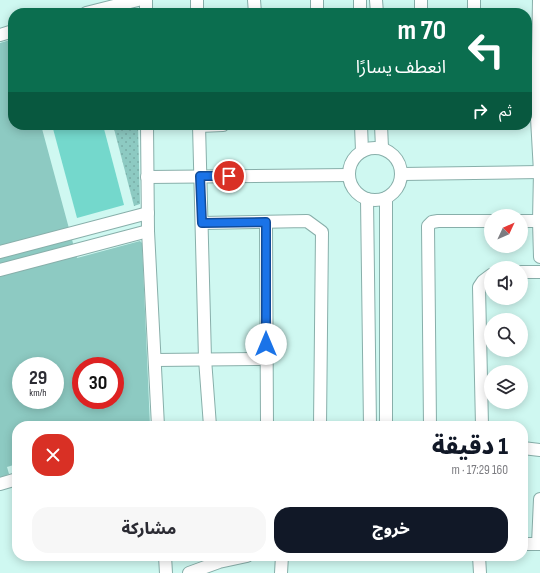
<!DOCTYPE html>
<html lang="ar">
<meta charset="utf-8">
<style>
:root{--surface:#fff;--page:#f7f7f7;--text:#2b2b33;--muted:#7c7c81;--accent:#111827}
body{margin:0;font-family:"Sofia Sans Condensed","Noto Sans Arabic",sans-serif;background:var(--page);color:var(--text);direction:rtl;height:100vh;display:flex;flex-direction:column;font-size:15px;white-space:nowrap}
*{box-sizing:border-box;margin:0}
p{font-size:13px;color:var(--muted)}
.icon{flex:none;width:22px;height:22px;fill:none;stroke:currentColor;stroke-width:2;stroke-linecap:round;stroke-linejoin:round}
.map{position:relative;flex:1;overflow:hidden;direction:ltr}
.sheet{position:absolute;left:12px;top:421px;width:516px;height:140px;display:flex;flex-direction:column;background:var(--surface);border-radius:16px;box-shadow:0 2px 10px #0003;direction:rtl}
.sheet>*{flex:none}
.banner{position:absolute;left:8px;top:8px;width:524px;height:122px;border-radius:16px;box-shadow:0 2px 10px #0003;direction:rtl;background:#0b6e4f;color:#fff;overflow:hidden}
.needle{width:26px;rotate:46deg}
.tools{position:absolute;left:484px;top:209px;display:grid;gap:8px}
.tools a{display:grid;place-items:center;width:44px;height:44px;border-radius:50%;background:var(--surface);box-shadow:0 2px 10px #0003;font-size:20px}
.speed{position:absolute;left:12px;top:357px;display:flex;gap:8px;font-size:20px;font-weight:700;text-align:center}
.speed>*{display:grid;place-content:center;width:52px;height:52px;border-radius:50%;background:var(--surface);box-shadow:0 2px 10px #0003;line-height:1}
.speed small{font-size:10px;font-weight:400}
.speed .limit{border:6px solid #d22;background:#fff;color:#111}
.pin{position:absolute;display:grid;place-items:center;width:34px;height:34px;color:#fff;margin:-17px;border:2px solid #fff;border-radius:50%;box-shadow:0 1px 4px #0007}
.me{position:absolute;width:44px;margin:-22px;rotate:0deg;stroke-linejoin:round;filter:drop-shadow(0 0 3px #0008)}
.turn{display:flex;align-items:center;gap:14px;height:84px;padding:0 20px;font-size:18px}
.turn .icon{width:52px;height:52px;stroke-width:2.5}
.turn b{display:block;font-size:28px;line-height:34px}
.then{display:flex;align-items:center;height:38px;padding:0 20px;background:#0003;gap:8px;font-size:15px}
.round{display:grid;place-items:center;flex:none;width:42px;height:42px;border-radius:16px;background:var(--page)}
.head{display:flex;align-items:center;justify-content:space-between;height:68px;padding:0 20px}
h1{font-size:24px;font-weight:800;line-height:30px;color:var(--accent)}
.cta{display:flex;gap:8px;margin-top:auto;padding:8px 20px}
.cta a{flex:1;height:46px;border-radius:16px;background:var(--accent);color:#fff;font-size:16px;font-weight:800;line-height:46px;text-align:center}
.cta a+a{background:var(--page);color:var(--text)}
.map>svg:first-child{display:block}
.grass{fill:url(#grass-dots)}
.park{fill:#8dcac2;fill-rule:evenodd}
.building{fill:#74d8cc}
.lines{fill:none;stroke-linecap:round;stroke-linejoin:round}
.minor-casing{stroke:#88afaa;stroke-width:14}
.minor{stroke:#fff;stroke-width:12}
.route-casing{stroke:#114b97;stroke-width:10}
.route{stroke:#1a73e8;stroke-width:7}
</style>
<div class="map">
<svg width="540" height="573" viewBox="0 0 540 573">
<defs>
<pattern id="grass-dots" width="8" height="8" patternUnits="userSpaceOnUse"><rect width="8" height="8" fill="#8dcac2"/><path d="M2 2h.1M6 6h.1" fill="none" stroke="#78aca6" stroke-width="1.8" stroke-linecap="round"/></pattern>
</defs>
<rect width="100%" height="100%" fill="#cff8f1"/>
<polygon class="grass" points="113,125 138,125 140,204 134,206"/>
<path class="park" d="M 13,39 L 13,125 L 41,125 L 77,258 L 140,241 L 142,243 L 150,426 L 17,426 L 17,464 L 7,467 L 9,474 L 0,478 L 0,43 ZM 21,366 L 55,366 L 55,400 L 21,400 ZM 81,366 L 115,366 L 115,400 L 81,400 Z"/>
<polygon class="building" points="52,125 103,125 124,205 77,218"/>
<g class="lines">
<defs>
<g id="minor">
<polyline points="146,0 146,13"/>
<polyline points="197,0 197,13"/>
<polyline points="254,0 255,13"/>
<polyline points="317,0 317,13"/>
<polyline points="376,0 377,13"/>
<polyline points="474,0 474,13"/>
<polyline points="539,0 537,118 540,172 539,221 540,257"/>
<polyline points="86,13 138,0"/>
<polyline points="360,13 360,0"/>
<polyline points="421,13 421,0"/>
<polyline points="0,35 13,31"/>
<polyline points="147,125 148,231 158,426"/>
<polyline points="199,125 205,359 210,426"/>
<polyline points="361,125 362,151"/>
<polyline points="381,125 382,148"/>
<polyline points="199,126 223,125"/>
<circle cx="375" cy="174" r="26"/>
<polyline points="402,174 540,172"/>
<polyline points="147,177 349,175"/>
<polyline points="386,198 386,426"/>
<polyline points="367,199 370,426"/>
<polyline points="521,221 539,221"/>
<polyline points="266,222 267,426"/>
<polyline points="202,223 307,221 322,232 320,426"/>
<polyline points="0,252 148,213"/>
<polyline points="0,270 148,231"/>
<polyline points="521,272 540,272"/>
<polyline points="155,360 266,359"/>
<polyline points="430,426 428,226 432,222 438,221 491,221"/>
<polyline points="482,426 479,287 483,281 491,275"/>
<polyline points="523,448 540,450"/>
<polyline points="0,484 17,479"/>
<polyline points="523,544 540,544"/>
<polyline points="538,544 540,499"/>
<polyline points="165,556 166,573"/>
<polyline points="479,556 480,573"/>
<polyline points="189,573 219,562 247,556"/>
<polyline points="281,573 282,556"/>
</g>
</defs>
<use href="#minor" class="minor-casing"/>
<use href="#minor" class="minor"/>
</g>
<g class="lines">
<defs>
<polyline id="route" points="229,176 200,176 202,223 266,222 266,344"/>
</defs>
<use href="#route" class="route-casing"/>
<use href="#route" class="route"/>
</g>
</svg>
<div class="tools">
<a><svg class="needle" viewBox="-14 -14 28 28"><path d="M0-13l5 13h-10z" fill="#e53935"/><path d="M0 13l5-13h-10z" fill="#7c7c81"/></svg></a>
<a><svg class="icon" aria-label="sound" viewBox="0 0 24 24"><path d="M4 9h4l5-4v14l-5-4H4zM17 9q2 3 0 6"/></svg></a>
<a><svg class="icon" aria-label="search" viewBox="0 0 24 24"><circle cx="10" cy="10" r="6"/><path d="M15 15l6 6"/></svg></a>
<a><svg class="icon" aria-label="layers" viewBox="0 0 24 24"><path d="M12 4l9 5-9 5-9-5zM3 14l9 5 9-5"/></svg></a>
</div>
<div class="speed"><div>29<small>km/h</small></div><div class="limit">30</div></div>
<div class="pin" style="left:229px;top:176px;background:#d93025"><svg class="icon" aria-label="arrive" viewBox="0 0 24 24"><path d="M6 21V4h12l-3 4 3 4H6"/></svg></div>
<svg class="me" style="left:266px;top:344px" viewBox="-20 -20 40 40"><circle r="19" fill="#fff"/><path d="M0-13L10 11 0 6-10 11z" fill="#1a73e8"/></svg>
<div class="banner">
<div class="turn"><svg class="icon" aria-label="left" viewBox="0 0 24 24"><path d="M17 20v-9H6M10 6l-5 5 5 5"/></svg><div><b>70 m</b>انعطف يسارًا</div></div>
<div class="then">ثم<svg class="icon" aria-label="right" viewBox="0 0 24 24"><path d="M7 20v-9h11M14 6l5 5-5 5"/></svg></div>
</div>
<section class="sheet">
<div class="head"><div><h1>1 دقيقة</h1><p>160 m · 17:29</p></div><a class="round" style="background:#d93025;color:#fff"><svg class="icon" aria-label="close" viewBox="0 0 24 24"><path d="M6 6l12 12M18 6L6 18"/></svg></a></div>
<div class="cta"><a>خروج</a><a>مشاركة</a></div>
</section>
</div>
